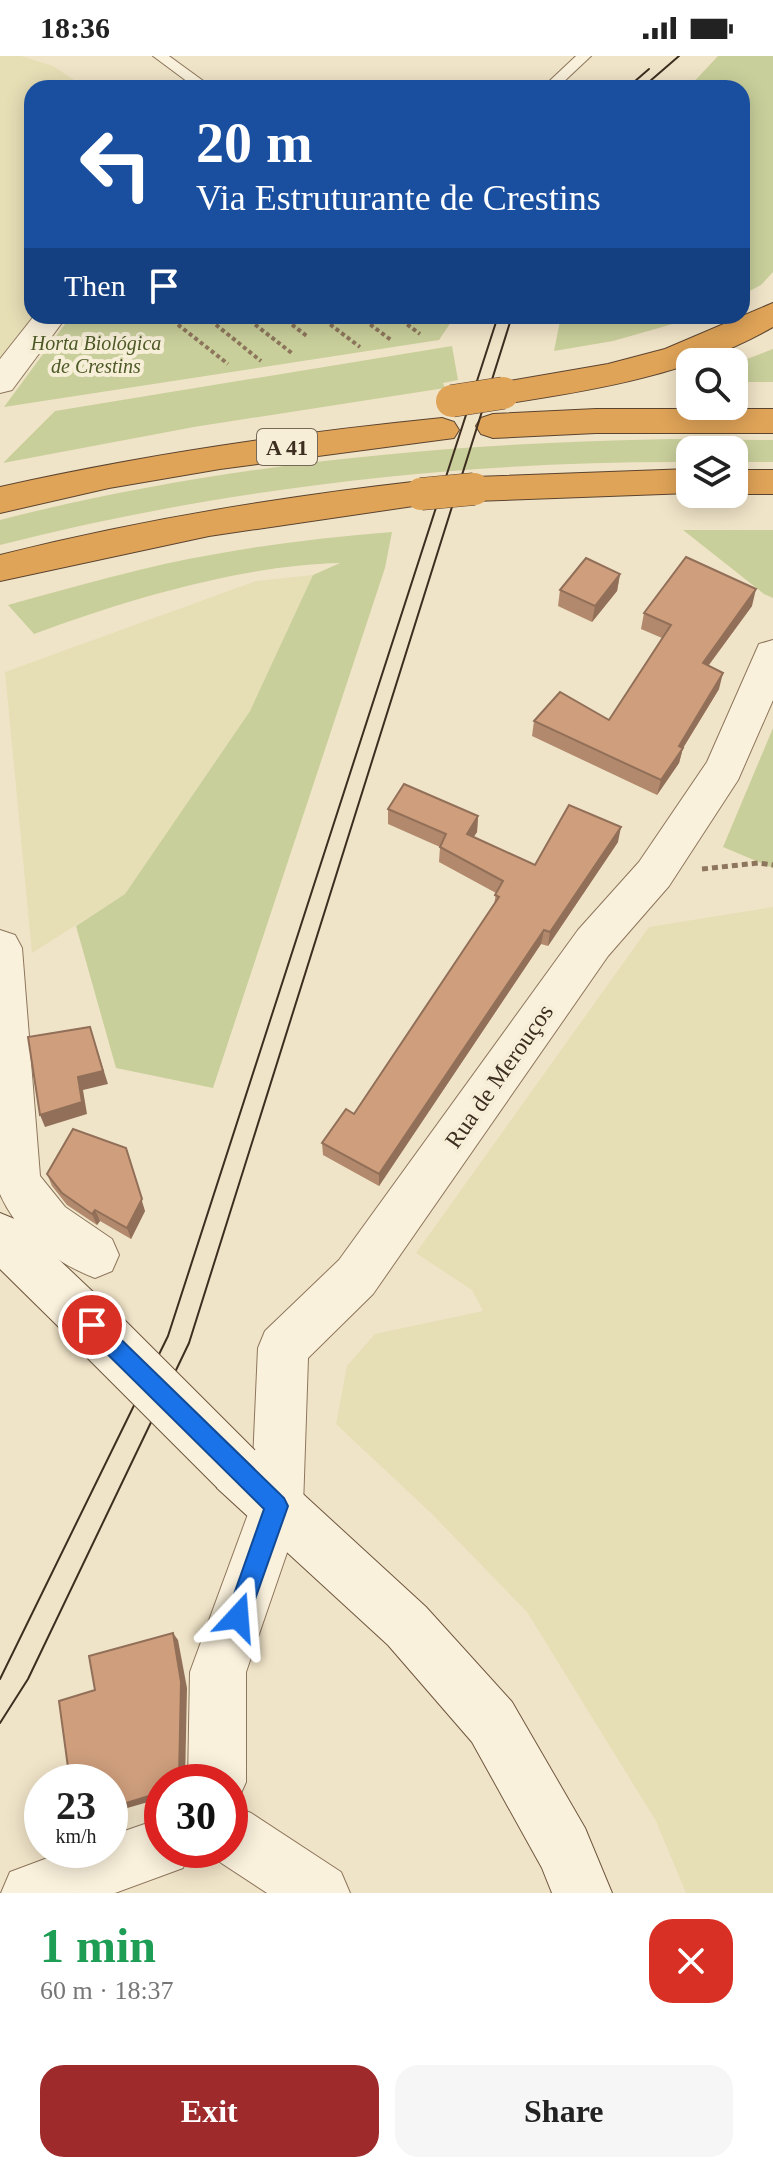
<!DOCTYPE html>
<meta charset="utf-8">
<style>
:root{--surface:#fff;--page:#f6f6f6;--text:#222;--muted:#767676;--accent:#9e2a2b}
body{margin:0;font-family:Georgia,serif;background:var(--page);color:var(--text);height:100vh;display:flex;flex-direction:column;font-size:30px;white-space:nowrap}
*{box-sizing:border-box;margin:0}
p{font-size:26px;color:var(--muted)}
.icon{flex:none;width:44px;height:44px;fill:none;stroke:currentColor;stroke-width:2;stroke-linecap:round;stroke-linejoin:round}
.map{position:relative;height:1837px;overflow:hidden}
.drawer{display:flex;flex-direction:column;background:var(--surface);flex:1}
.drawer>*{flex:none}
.guide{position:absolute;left:24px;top:24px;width:726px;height:244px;border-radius:24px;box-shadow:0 4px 20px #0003;background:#1a4fa0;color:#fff;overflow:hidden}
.tools{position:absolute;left:676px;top:292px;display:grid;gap:16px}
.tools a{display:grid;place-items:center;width:72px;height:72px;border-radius:16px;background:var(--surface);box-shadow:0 4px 20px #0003;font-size:40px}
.speed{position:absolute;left:24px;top:1708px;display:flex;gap:16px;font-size:40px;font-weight:700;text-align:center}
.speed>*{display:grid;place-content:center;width:104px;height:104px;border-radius:50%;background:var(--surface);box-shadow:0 4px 20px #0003;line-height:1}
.speed small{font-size:20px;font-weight:400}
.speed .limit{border:12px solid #d22;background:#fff;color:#111}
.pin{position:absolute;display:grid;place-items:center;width:68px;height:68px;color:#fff;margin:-34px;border:4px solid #fff;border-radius:50%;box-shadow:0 2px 8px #0007}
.me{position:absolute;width:88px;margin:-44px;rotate:19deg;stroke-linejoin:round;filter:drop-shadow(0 0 6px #0008)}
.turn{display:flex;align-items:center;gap:28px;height:168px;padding:0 40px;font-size:36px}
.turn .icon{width:104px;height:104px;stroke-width:2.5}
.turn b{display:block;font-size:56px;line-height:68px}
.then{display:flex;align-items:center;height:76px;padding:0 40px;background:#0003;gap:16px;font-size:30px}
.round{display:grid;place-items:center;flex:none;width:84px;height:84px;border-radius:24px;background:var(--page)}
.head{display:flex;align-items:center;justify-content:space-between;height:136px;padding:0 40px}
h1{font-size:48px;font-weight:700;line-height:60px;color:#1e9e55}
.cta{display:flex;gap:16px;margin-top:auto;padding:16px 40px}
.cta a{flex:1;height:92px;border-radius:24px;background:var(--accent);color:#fff;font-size:32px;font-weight:700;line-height:92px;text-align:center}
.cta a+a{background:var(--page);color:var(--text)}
.status{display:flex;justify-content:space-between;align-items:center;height:56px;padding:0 40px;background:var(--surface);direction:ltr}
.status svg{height:22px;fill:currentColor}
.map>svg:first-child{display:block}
.farmland{fill:#e6deb5}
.green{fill:#c9cf9b}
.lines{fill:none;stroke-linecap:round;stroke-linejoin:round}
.lane-casing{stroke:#8d765c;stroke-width:2}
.street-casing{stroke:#8d765c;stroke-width:2}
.secondary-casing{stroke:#6f573f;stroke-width:2}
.highway-casing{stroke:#5b4430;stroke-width:2}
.path-far1{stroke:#8d765c;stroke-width:4;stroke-dasharray:4 3;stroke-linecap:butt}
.path{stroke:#8d765c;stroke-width:5;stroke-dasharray:6 4;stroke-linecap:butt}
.lane{fill:#faf1dc;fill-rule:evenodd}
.street{fill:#faf1dc;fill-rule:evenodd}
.secondary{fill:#faf1dc;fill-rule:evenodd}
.highway{fill:#e0a458;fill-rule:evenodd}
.tram{stroke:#3d2e20;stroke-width:2}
.secondary-bridge-casing{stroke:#6f573f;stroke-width:55;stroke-linecap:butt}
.highway-bridge-casing{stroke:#5b4430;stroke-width:33;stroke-linecap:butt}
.secondary-bridge{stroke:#faf1dc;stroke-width:53}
.highway-bridge{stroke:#e0a458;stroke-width:32}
.wall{fill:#b2896c}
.shaded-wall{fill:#916f58}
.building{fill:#cf9f7d;stroke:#916f58;stroke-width:2}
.route{fill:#1a73e8;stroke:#114b97;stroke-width:2}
.labels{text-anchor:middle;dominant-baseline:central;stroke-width:8;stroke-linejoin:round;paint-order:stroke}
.far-park-label{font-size:20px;font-style:italic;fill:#4d5a26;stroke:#f7eed8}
.shield{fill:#f7eed8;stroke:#756857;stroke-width:2}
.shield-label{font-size:22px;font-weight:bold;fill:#3d2e20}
.street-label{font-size:24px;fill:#3d2e20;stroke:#f7eed8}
</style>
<div class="status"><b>18:36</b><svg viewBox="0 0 49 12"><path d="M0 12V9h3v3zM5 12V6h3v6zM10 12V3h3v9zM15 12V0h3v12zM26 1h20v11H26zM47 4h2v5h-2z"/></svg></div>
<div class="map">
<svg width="773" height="1837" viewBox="0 0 773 1837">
<rect width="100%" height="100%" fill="#f0e4c8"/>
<g class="farmland">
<polygon points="0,0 21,0 53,10 86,32 32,32 33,260 0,301"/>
<polygon points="313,519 250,655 125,838 32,897 5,616 256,525"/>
<polygon points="773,851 773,1837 686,1837 656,1765 527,1556 431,1457 336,1368 347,1310 375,1278 483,1255 472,1234 416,1197 649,871"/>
</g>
<g class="green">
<polygon points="718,0 773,0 773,216 761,229 742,239 742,32 688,32"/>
<polygon points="71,260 455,260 439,284 4,351"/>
<polygon points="561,260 701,260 613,285 554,295"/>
<polygon points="452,290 458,324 443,327 445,332 194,371 3,407 55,355"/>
<polygon points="773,293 773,326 734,326 734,308"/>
<path d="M 671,383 L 773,384 L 773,406 L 734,406 L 734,394 L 690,394 L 690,406 C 459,405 224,432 0,489 L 0,464 C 219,408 446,387 671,383 Z"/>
<polygon points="683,474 773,474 773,542 764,538"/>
<path d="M 392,476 L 385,512 L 213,1032 L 116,1012 L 76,870 L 125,838 L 250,655 L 313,519 L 340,507 C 243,509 125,544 34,578 L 8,549 C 77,530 145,510 216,498 C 274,487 333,481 392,476 Z"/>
<polygon points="773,672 773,812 723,791"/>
</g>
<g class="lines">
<defs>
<g id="lane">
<polygon points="153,0 169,0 213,32 196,32"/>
<polygon points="576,0 591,0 557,32 542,32"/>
</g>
<g id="street">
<polygon points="34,260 67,260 12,334 0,337 0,303"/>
<polygon points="773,584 773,644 738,724 669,830 608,900 373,1238 308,1302 303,1450 246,1616 246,1726 237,1746 231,1749 251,1757 341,1816 350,1837 267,1837 209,1799 207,1794 230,1794 230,1726 188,1726 190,1616 251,1450 258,1292 265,1275 339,1204 578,874 639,806 707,706 759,588"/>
<path d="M 0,874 L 15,879 L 22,892 L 40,1120 L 65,1151 L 112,1183 L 119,1199 L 112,1215 L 95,1222 C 54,1206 18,1179 0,1138 Z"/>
<polygon points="162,1762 162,1794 190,1794 183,1812 115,1837 1,1837 10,1816 69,1794 110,1794 110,1780"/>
</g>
<g id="secondary">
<polygon points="0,1157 17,1164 110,1252 117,1269 110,1286 92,1293 74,1286 0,1213"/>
<polygon points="236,1387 255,1394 426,1551 512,1646 585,1772 612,1837 552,1837 542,1812 472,1686 388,1589 217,1432 210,1413 217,1394"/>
</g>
<g id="highway">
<path d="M 773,247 L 773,271 C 691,318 597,334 503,348 L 491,345 L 486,337 L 491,329 L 503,326 L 608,308 L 665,293 Z"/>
<polygon points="596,353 773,353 773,377 596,377 493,382 481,378 476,370 481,362 493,358"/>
<path d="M 442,362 L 454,366 L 459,374 L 454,382 L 220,413 L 109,432 L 0,457 L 0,431 C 146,398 293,377 442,362 Z"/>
<polygon points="690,413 690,437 474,445 461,442 456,433 461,424 474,421"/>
<polygon points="734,414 773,414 773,438 733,438"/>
<path d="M 421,425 L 434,429 L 439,438 L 434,447 L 209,480 L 0,525 L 0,499 C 139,464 279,441 421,425 Z"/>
</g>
</defs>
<use href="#lane" class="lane-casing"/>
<use href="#street" class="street-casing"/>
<use href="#secondary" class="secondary-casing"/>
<use href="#highway" class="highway-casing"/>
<g class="path-far1">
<polyline points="167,260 228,308"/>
<polyline points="205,260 261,305"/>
<polyline points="244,260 293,298"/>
<polyline points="281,260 308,281"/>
<polyline points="319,260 360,291"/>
<polyline points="359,260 391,284"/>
<polyline points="396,260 420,278"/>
</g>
<polyline class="path" points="702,813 758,807 773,809"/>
<use href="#lane" class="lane"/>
<use href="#street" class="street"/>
<use href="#secondary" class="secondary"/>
<use href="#highway" class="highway"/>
<g class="tram">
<polyline points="627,32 649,13"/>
<polyline points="642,32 679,0"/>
<polyline points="0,1623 168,1280 498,260"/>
<polyline points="0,1667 28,1623 189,1287 512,260"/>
</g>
<defs>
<polyline id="secondary-bridge" points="92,1269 236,1413"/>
<g id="highway-bridge">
<polyline points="452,345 503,337"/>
<polyline points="421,438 474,433"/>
</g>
</defs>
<use href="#secondary-bridge" class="secondary-bridge-casing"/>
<use href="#highway-bridge" class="highway-bridge-casing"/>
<use href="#secondary-bridge" class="secondary-bridge"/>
<use href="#highway-bridge" class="highway-bridge"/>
</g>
<g class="wall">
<polygon points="620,518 617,535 592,566 558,550 560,534"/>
<polygon points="752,550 709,609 719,633 683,692 679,707 657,739 532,680 534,665 609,664 662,582 641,573 644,557"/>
<polygon points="388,753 478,760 477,776 473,781 535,809 618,786 548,890 541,888 379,1130 323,1099 322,1087 354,1058 494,849 496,837 439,806 440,791 388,768"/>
<polygon points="47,1118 145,1155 131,1183 100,1165 97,1169 67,1149 52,1130"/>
</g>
<g class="shaded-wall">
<polygon points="620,518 617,535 592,566 595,550"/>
<polygon points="756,533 752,550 699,622 703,607"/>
<polygon points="723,617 719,633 683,692 679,707 657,739 661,724 679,690"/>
<polygon points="478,760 477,776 466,793 467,778"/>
<polygon points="621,771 618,786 548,890 550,876"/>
<polygon points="544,874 541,888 379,1130 379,1118"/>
<polygon points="90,971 108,1028 83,1034 87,1058 45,1071 40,1059 78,1021"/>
<polygon points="126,1092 145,1155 131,1183 127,1172"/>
<polygon points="95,1154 100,1165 97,1169 92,1158"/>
<polygon points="173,1577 178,1584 187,1632 185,1726 179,1722"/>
<polygon points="162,1736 162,1742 110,1757 110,1752"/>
</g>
<g class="building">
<polygon points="686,501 756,533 703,607 723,617 679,690 683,692 661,724 534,665 560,636 609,664 671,569 644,557"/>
<polygon points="586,502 620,518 595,550 560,534"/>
<polygon points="404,728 478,760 467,778 535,809 569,749 621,771 550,876 544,874 379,1118 322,1087 346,1053 354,1058 499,841 495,839 503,825 440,791 446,778 388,753"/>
<polygon points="90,971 103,1015 78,1021 82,1046 40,1059 28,981"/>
<polygon points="73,1073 126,1092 142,1143 127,1172 95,1154 92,1158 62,1137 47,1118"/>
<polygon points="173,1577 181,1626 179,1722 182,1725 199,1726 162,1726 162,1736 110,1752 110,1726 70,1726 59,1645 95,1634 89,1600"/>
</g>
<polygon class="route" points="92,1259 99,1262 284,1442 288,1450 246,1569 238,1572 230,1569 226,1561 264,1453 85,1276 82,1269 85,1262"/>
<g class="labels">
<g class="far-park-label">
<text x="96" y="287">Horta Biológica<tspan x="96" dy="23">de Crestins</tspan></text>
</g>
<rect class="shield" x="257" y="373" width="60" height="36" rx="6"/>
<g class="shield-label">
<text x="287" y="391">A 41</text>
</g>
<g class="street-label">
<text transform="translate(499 1020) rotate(-55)">Rua de Merouços</text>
</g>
</g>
</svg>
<div class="tools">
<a><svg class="icon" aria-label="search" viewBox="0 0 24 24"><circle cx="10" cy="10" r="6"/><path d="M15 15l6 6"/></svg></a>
<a><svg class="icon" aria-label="layers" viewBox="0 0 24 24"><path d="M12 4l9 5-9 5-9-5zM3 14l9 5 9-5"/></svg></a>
</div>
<div class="speed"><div>23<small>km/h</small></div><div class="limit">30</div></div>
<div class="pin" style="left:92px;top:1269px;background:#d93025"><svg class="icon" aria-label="arrive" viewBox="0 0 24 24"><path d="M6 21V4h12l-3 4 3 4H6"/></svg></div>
<svg class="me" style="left:238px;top:1561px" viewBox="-20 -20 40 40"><path d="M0-17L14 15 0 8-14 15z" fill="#1a73e8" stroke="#fff" stroke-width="4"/></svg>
<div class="guide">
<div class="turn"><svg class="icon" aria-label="left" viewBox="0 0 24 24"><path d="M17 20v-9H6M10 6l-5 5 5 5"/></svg><div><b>20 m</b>Via Estruturante de Crestins</div></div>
<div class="then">Then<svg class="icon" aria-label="arrive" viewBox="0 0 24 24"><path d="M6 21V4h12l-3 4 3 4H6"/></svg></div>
</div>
</div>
<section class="drawer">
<div class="head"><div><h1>1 min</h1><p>60 m · 18:37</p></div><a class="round" style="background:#d93025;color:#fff"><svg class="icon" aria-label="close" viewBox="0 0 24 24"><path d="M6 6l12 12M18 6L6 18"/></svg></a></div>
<div class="cta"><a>Exit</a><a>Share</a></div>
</section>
